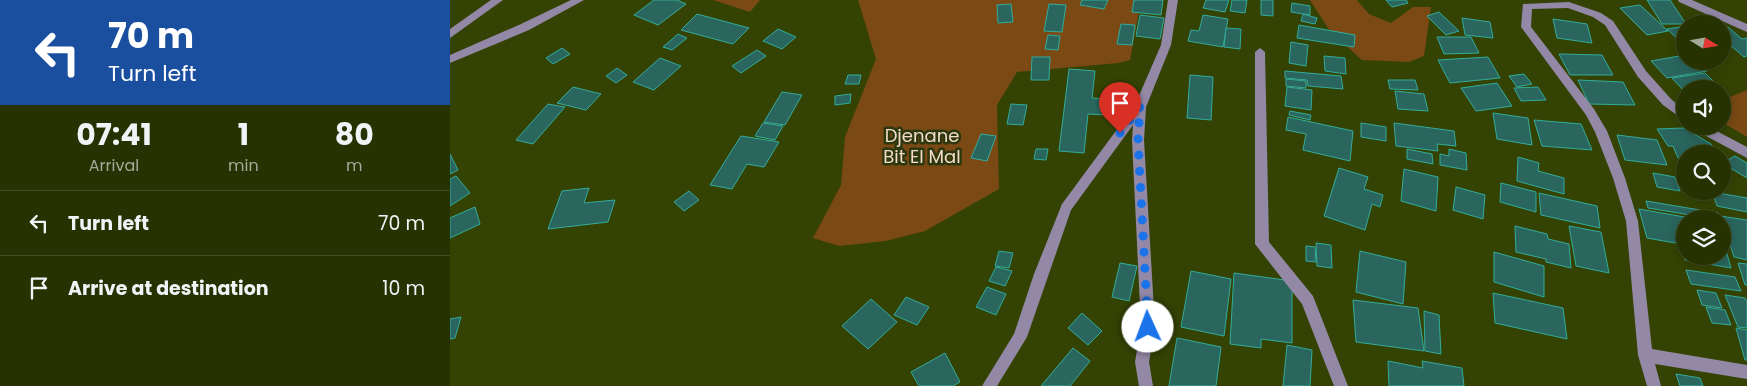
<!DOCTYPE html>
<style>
:root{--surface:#273202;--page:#2f3a0c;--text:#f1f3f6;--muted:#a4aa99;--line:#434d24}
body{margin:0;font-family:Poppins,sans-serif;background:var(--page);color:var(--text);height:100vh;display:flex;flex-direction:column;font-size:19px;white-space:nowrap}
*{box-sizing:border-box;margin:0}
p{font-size:16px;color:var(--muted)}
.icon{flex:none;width:28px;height:28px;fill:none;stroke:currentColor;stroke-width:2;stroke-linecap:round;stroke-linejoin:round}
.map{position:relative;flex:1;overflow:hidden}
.drawer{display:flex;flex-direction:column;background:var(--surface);width:450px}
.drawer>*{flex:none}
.top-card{background:#1a4fa0;color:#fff;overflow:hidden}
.needle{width:32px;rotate:101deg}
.tools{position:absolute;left:1226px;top:15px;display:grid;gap:10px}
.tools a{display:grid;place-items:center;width:55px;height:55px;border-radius:50%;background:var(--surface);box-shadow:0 2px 12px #0003,0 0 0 1px var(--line);font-size:25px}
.pin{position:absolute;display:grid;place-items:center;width:42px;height:42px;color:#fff;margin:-51px -21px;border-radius:50% 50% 50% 0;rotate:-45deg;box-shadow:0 0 5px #0007}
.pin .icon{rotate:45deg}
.me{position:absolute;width:55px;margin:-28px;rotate:358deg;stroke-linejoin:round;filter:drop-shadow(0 0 4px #0008)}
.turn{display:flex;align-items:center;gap:18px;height:105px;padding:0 25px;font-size:22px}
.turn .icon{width:65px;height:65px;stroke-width:2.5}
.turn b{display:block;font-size:35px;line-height:42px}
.eta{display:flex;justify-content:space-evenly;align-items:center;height:85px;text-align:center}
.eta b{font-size:30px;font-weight:700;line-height:35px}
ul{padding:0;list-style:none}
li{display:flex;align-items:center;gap:15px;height:65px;padding:0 25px;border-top:1px solid var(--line)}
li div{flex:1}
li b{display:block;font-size:19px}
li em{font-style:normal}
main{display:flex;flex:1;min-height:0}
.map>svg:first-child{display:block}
.green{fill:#7a4914}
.building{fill:#2a665e;stroke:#32ac9c}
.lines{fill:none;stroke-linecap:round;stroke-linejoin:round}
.minor{fill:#9488a7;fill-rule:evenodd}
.route{stroke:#1a73e8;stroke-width:9;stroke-dasharray:0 16.2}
.labels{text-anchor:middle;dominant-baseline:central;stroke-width:5;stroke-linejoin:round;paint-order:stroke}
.park-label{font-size:18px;fill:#f3dbc7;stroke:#2c370e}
</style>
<main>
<section class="drawer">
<div class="top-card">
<div class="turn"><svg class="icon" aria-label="left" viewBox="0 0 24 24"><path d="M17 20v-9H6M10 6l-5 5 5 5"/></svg><div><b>70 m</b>Turn left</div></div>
</div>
<div class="eta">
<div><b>07:41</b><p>Arrival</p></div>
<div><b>1</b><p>min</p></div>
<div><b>80</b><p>m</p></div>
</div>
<ul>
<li><svg class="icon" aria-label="left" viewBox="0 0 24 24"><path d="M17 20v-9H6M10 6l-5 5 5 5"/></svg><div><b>Turn left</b></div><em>70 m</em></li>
<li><svg class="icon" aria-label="arrive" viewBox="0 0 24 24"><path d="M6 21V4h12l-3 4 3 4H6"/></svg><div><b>Arrive at destination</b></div><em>10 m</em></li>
</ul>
</section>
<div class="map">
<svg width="1297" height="386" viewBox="0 0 1297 386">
<rect width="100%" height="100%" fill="#344303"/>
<g class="green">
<polygon points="263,0 310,0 300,12"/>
<polygon points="408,0 691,0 680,60 669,63 567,72 547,105 549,189 475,231 436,241 389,246 363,238 391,185 395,137 426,59"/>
<polygon points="860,0 907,0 919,14 941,23 963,7 981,7 974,56 959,62 912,60 880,31"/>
<polygon points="1297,90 1297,137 1272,122 1273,100"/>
</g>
<g class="building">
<polygon points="204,0 227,0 236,4 208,25 184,15"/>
<polygon points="632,0 658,0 654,9 630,5"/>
<polygon points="684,0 713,0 711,15 682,12"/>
<polygon points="756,0 779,0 775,12 753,8"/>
<polygon points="782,0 797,0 795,13 780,11"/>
<polygon points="811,0 823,0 823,16 811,15"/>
<polygon points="936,0 956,0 958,3 942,7"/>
<polygon points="1197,0 1220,0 1236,24 1212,24"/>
<polygon points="842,3 860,6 860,15 841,12"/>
<polygon points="561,4 563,22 548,23 547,5"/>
<polygon points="599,4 616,5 612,32 594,31"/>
<polygon points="1190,5 1218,31 1197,35 1170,8"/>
<polygon points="989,12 1009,31 996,35 977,16"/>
<polygon points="247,14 299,28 283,44 231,30"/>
<polygon points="853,14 867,18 865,24 851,21"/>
<polygon points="690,15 714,18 710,39 686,36"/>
<polygon points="753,15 778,19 773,47 738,41 741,30 749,31"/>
<polygon points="1012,18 1040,22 1043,38 1015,35"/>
<polygon points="1103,19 1137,24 1142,43 1107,38"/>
<polygon points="671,24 685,25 682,45 667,44"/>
<polygon points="849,25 905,35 904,47 847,38"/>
<polygon points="1235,26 1235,46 1217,29"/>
<polygon points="1278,27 1292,39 1297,38 1297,56 1294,57 1272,38 1272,29"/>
<polygon points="776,28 791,29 790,49 774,47"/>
<polygon points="328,29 346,37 332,49 313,41"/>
<polygon points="228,34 237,38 222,50 213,47"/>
<polygon points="598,35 610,36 608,50 595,49"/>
<polygon points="987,37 1021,37 1029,53 994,54"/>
<polygon points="841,42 858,45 856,66 839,63"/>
<polygon points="112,48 120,54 103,64 96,58"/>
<polygon points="307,50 316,56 291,73 282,66"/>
<polygon points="1109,54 1152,55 1163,75 1120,75"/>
<polygon points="1235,55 1235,61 1248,61 1257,71 1217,78 1201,61"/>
<polygon points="874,56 895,58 896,74 875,71"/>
<polygon points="582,57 600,57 599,80 581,80"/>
<polygon points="1038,57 1050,78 1000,83 988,60"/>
<polygon points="210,58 231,66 204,90 183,82"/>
<polygon points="167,68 177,75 166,83 156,76"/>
<polygon points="619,69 645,71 642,98 660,99 658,115 638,114 634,153 609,151"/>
<polygon points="835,71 891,76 893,89 858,86 857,80 835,78"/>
<polygon points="1255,73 1271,89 1235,89 1235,92 1222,78"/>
<polygon points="1074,74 1082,84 1067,87 1059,76"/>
<polygon points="398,75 411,75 409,84 395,84"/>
<polygon points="740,75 763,77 761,120 737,118"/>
<polygon points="836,79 856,81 856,88 836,86"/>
<polygon points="938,80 965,80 968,90 940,89"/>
<polygon points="1128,80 1173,82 1185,105 1139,104"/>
<polygon points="1047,83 1062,106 1026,111 1011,88"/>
<polygon points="123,87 151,94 136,110 107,103"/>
<polygon points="837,87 862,90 861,110 835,106"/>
<polygon points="1088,87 1096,100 1071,101 1064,88"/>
<polygon points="945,91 974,94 978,111 948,109"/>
<polygon points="332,92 352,95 335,125 314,122"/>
<polygon points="401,94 400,103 385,105 385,96"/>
<polygon points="98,104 115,107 83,144 66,140"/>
<polygon points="561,104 577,105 573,125 557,124"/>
<polygon points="840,111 861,115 860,120 839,115"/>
<polygon points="1043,113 1078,118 1082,145 1047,139"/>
<polygon points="838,117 903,131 900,161 853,150 856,134 836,130"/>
<polygon points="1084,120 1131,124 1142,150 1092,146"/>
<polygon points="313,123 333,126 325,140 305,136"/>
<polygon points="911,123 936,127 936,141 911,137"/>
<polygon points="944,123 1004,131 1006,146 987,144 988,151 946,146"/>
<polygon points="1234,128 1261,144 1268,154 1235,154 1235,159 1228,158 1223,146 1218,146 1207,129"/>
<polygon points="531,134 546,136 537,161 521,158"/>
<polygon points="1167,135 1207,140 1217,165 1175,160"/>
<polygon points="291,136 329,142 314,167 297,164 282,189 260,185"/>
<polygon points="586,149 598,149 596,160 584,159"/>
<polygon points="957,149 982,154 983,164 957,159"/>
<polygon points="999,149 1016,153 1017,170 990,165 990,154 999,156"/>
<polygon points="0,154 8,170 0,174"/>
<polygon points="1285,156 1297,163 1297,178 1272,163"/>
<polygon points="1068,157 1089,163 1088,171 1114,178 1114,194 1067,181"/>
<polygon points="889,168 918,177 914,189 933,195 930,207 922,204 915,230 874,216"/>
<polygon points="954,169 988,177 986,211 951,201"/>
<polygon points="1203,173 1225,177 1230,191 1207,187"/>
<polygon points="1226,173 1235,173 1235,191 1246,193 1235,192"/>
<polygon points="6,176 20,193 0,206 0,179"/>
<polygon points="1051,183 1086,192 1086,212 1050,202"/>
<polygon points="1006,187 1035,195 1033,219 1003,210"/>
<polygon points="139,188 134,203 165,200 158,222 98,229 112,191"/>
<polygon points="239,191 249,200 234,211 224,202"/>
<polygon points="1262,192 1297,198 1297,212 1267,206"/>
<polygon points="1089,193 1147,206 1150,228 1091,215"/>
<polygon points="1196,201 1268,213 1269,219 1241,219 1240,215 1198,208"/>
<polygon points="25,207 30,224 0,238 0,218"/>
<polygon points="1189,209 1240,218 1235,219 1235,256 1272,256 1272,247 1275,247 1281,268 1235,260 1231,244 1197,238"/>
<polygon points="1270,216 1297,220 1297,260 1284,257 1272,219"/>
<polygon points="1065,226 1097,234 1098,239 1119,244 1121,268 1096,262 1096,259 1066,252"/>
<polygon points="1119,226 1151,232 1159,273 1126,266"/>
<polygon points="866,243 881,245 882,268 867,266"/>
<polygon points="856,246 865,247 866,262 856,261"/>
<polygon points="549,251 563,253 559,268 545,266"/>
<polygon points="910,251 956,262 953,304 906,292"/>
<polygon points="1044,252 1094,266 1094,297 1044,282"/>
<polygon points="670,263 687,266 679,301 662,297"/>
<polygon points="1288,263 1297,264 1297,285 1295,285"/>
<polygon points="546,267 562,271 555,286 539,281"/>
<polygon points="1236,270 1285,277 1291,291 1241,284"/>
<polygon points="741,271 781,279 774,336 731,327"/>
<polygon points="784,273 842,281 842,343 811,339 811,348 780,344"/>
<polygon points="537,287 556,294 546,315 526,307"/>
<polygon points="1247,290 1266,293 1272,308 1252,305"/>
<polygon points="1043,293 1113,308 1117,339 1045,323"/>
<polygon points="1275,295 1295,298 1297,302 1297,328 1288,327"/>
<polygon points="456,297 479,307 467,325 444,315"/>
<polygon points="421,299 447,322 418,349 392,326"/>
<polygon points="903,300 968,308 974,351 906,342"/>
<polygon points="1256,307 1275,310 1281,325 1262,323"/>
<polygon points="974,311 989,315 991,354 975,351"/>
<polygon points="632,313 652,331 638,345 618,328"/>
<polygon points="11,317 5,338 0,339 0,319"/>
<polygon points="1286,328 1297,330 1297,360 1295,360"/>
<polygon points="727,338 771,347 766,386 719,386"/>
<polygon points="837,345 862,350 860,386 833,386"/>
<polygon points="623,348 640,361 620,386 591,386"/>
<polygon points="495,353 510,382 503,386 469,386 461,372"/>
<polygon points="938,361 973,368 972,361 1012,368 1014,386 939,386"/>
<polygon points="1226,374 1250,378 1253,386 1230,386"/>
</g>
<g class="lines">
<g class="minor">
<polygon points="41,0 53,0 0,38 0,29"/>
<polygon points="121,0 134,0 79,30 0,63 0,55 71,24"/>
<polygon points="718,0 728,0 721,45 696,107 694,140 705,327 699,362 703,386 689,386 685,362 691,327 682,140 683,125 621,210 577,337 547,386 532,386 564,334 584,274 612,204 685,105 711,45"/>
<polygon points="1228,0 1242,0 1297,24 1297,32 1229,2"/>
<polygon points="1119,2 1151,13 1163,21 1196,71 1221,99 1235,111 1235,121 1213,105 1188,77 1155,25 1143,17 1118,8 1082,9 1081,27 1144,109 1157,131 1175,178 1188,221 1202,349 1297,365 1297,379 1205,364 1211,386 1197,386 1188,355 1176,221 1163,178 1145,132 1136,115 1071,27 1073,4"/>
<polygon points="810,48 815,52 819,242 863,296 898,386 884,386 852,304 805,244 805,52"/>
<polygon points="1241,126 1257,126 1297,147 1297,158 1243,129"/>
</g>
</g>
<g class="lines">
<polyline class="route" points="670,133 690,107 688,140 698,327"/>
</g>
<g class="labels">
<g class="park-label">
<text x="472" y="135">Djenane<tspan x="472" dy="21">Bit El Mal</tspan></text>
</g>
</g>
</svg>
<div class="tools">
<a><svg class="needle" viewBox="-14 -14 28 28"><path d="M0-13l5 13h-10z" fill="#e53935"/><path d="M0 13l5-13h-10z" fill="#a4aa99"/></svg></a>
<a><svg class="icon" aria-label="sound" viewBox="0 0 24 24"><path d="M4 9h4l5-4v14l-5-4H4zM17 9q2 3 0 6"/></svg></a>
<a><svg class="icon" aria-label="search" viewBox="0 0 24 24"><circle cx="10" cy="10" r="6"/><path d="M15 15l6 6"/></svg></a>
<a><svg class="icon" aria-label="layers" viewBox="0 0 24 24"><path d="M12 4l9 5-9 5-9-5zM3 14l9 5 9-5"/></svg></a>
</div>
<div class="pin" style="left:670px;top:133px;background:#d93025"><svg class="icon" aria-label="arrive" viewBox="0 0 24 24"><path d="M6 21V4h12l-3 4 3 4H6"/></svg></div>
<svg class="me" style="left:698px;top:327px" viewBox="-20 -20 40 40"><circle r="19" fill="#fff"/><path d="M0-13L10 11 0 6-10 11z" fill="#1a73e8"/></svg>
</div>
</main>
